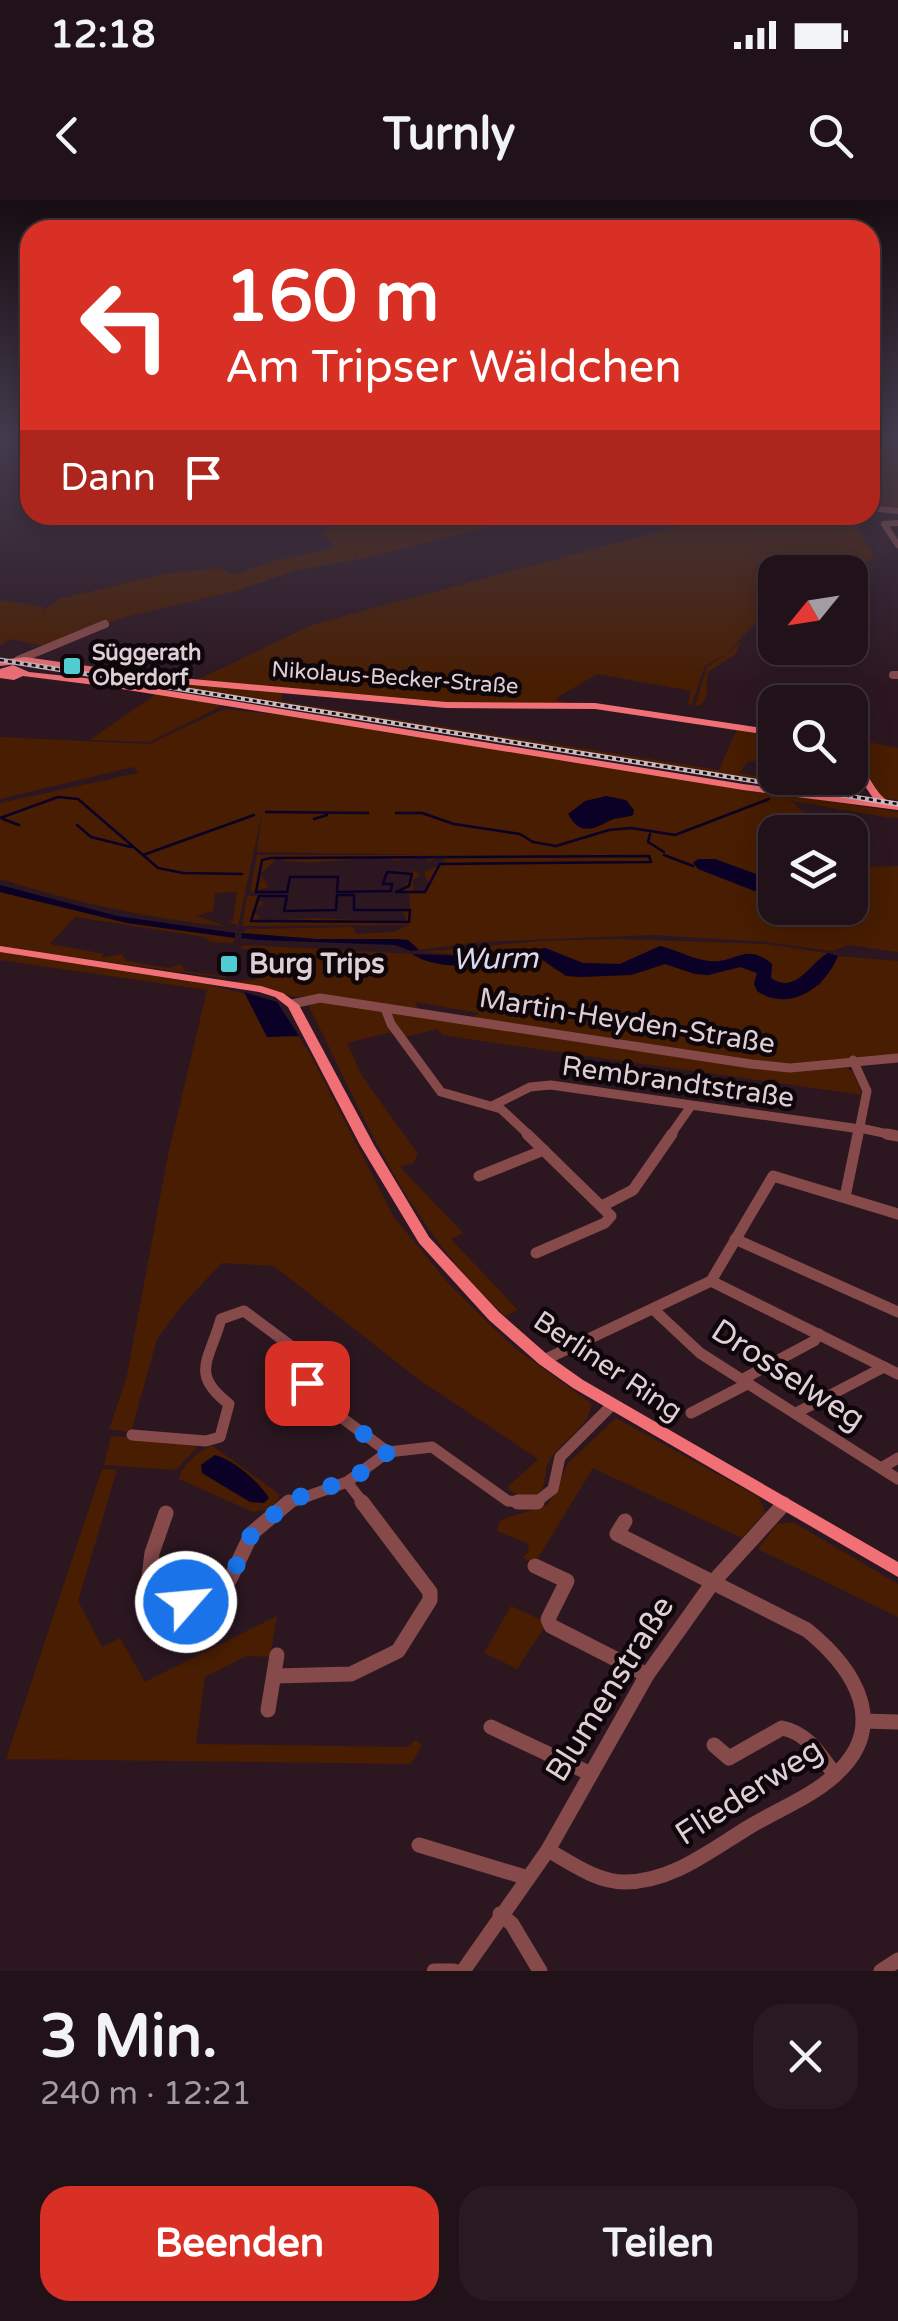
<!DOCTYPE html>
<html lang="de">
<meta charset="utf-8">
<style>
:root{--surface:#211119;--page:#291a22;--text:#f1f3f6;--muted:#a29da2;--line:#3e3138;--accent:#d93025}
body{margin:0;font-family:"Varela Round",sans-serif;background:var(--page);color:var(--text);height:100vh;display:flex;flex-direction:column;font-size:38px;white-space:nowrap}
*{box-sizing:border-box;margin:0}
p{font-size:32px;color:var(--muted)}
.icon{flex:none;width:55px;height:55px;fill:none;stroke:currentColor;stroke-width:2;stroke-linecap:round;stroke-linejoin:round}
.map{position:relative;height:1771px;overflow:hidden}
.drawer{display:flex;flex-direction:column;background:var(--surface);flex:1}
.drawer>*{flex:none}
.guide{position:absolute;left:20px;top:20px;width:860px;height:305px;border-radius:30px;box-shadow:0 5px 25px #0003,0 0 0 2px var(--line);background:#d93025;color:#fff;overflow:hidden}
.needle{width:65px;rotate:240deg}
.buttons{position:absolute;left:758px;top:355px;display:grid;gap:20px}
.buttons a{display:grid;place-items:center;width:110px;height:110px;border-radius:20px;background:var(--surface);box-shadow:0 5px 25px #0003,0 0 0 2px var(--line);font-size:50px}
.pin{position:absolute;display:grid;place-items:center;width:85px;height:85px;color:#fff;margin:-42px;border-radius:20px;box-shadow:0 5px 15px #0006}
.me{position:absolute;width:110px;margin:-55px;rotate:63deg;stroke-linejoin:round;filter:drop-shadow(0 0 8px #0008)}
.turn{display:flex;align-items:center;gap:35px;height:210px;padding:0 40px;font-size:45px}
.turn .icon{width:130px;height:130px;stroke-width:2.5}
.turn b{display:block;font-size:70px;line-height:85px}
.then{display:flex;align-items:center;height:95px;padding:0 40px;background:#0003;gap:20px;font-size:38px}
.round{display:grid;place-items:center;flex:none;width:105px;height:105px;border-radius:30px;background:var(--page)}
.overview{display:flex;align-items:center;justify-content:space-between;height:170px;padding:0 40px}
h1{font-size:60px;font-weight:700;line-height:75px}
.button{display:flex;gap:20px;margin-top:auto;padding:20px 40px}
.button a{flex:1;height:115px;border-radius:30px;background:var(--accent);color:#fff;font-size:40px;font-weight:700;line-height:115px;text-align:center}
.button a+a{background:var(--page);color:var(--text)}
.status{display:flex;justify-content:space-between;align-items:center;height:70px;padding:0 50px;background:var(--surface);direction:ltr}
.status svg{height:28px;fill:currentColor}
header{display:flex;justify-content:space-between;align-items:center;height:130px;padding:0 40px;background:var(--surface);font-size:45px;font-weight:700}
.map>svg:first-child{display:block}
.green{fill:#481d01}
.water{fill:#0b0126}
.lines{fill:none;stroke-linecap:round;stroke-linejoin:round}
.stream{stroke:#0b0126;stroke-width:2.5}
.minor-far4{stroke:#874a4b;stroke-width:6}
.minor-far3{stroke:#874a4b;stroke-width:8}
.minor-far2{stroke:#874a4b;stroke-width:9}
.minor-far1{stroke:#874a4b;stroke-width:11}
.minor{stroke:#874a4b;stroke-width:15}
.major{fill:#f17076;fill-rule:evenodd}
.rail-casing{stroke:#cabac1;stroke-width:5}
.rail{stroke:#0e060a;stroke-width:2.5;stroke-dasharray:4;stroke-linecap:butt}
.route{stroke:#1a73e8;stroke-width:18;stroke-dasharray:0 32.4}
.poi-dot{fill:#51ccd1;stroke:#0e060a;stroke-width:4}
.labels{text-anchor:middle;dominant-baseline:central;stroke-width:9;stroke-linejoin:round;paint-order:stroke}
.far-poi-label{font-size:22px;font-weight:bold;fill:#decfd5;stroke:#0e060a;text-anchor:start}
.far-street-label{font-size:22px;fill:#decfd5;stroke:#0e060a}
.poi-label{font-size:28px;font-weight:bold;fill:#decfd5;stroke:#0e060a;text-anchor:start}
.street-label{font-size:28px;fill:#decfd5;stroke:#0e060a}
.water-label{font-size:30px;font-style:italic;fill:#dad9f0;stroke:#0e060a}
.near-street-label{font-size:32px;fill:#decfd5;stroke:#0e060a}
</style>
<div class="status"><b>12:18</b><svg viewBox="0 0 49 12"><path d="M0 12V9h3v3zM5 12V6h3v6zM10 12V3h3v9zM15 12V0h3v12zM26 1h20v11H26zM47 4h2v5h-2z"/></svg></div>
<header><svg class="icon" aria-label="back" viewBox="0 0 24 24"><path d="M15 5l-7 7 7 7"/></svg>Turnly<svg class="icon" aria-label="search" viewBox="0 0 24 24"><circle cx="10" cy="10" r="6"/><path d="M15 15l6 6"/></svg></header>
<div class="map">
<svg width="898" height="1771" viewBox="0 0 898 1771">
<rect width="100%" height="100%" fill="#2c1721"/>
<g class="green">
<polygon points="870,239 898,239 898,310 870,307 871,270 881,268 870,262"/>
<polygon points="352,315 364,315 367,328 366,315 431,315 455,321 472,315 539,315 354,360 366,339 352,360 297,370 236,391 125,417 43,446 10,439 0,446 0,400 44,407 43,411 59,399 165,374 219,368 234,375 273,361 332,349 334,344 319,333"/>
<polygon points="662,315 851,315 874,357 862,366 875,362 850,373 775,372 775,403 725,455 741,441 736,454 708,472 706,498 701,505 695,506 707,467 725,455 705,466 691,506 688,503 691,491 597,474 555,499 569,504 451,504 284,492 280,501 719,570 738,527 775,535 775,548 765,560 747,562 740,573 870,598 19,461 193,482 314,424 684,325"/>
<polygon points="156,494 222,506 149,542 90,540"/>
<path d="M 224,509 L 289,516 L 898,612 L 898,618 L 885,617 L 791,601 L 828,632 L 775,632 L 775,708 L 850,708 L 850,667 L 898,666 L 898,752 L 849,745 L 832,751 L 767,742 L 653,735 L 479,742 L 419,750 L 408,740 L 397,739 L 316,739 L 242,733 L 248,729 L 353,727 L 356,734 L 394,732 L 409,725 L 242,726 L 247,696 L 259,696 L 255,699 L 264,703 L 252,712 L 259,716 L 258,723 L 314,718 L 404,722 L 406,717 L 402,710 L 410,710 L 410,694 L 401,692 L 412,675 L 408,672 L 416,671 L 420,675 L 413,680 L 413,692 L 425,692 L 429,687 L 424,672 L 445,663 L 442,657 L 428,661 L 425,657 L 393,661 L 388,657 C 360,657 299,668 278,658 L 260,674 L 269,687 L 250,693 L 257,655 L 442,655 L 257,652 L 262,613 L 238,726 L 227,721 L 233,721 L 237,692 L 215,693 L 213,711 L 197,716 L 226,726 C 149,719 74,702 0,679 L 0,603 L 138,573 L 134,567 L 129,568 L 0,599 L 0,537 L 149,544 Z"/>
<polygon points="850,538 898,548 898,600 880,598 867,572 850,557"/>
<polygon points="0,692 127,723 235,738 233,743 211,742 203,737 75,717 50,744 100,753 104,754 101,758 122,754 126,761 169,768 181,764 185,771 222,776 225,769 215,761 230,758 225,778 0,747"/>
<path d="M 616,739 L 766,744 L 828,753 C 809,764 797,796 771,778 L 772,764 C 749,744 735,764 709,761 C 692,759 677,750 660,746 L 620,764 L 583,763 L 545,748 L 494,757 L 422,752 L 540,741 Z"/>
<polygon points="244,745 412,754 444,764 486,766 540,758 556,770 598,774 631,775 665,764 695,774 708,775 740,767 757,773 754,784 820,785 838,756 898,761 898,855 800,864 751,862 472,818 479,813 415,802 419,810 327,795 296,797 232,781 255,780 262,750 239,749"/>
<path d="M 0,750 L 210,785 L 273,801 L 309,852 L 394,1017 L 449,1084 L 488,1123 L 516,1149 L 591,1203 C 591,1229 555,1243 547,1266 C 544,1275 546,1291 536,1295 C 526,1300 515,1294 507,1288 L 538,1259 L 418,1179 L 274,1066 L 222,1063 L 183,1104 L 157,1139 L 131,1232 L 109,1229 L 126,1180 L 168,955 L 207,790 L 0,760 Z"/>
<path d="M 324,802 L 746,866 L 842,867 L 853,871 L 862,895 L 461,838 L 443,835 L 437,829 L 405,837 L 400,830 L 347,843 L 362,876 L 418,954 L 413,963 L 400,967 L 463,1033 L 451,1039 L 518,1110 L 505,1116 C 406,1024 368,924 308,805 Z"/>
<polygon points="616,1218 759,1297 765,1312 742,1338 593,1268 535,1363 522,1358 529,1351 527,1343 497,1331 500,1320 548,1305 568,1263"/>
<polygon points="111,1236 189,1243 197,1247 176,1270 104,1265"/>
<path d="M 213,1246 L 279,1294 L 278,1300 L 266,1310 L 253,1312 L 179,1279 C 181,1266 201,1248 213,1246 Z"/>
<polygon points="102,1269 117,1270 78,1401 102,1447 120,1438 145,1482 277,1416 270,1457 246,1456 205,1477 196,1544 407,1547 416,1540 422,1545 411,1564 6,1559"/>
<polygon points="793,1322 898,1384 898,1417 758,1349 777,1324"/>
<polygon points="511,1406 541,1420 544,1428 517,1469 484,1453"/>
</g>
<g class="water">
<path d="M 606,596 L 626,600 L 634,610 L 633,615 C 626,618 616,617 609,621 C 593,630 579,635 568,614 L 585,601 Z"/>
<polygon points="698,659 715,659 775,681 775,699 698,669 693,663"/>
<polygon points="0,685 117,716 235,733 235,738 127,723 12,695 0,692"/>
<polygon points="242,733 316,739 397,739 408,740 419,750 411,751 395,745 258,740 241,738"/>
<path d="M 660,746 C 677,750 692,759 709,761 C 736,764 745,741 772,764 L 771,778 C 796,795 809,764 828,753 L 838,756 C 825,788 790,813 757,791 L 754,784 L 757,773 L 740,767 L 708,775 L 695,774 L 665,764 L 631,775 L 581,777 L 566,776 L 540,758 C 505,763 443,775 412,754 L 494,757 L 545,748 L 583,763 L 620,764 Z"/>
<polygon points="244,792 277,802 299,836 267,837"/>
<path d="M 215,1255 C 234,1260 259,1282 269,1298 L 264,1303 L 250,1302 L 202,1273 L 201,1265 Z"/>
</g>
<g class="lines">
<g class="stream">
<polyline points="266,612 368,613"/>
<polyline points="396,613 422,613 454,624 520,634 533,642 556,646 609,630 631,628 675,635 769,599"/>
<polyline points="0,618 58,597 78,599 158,668 183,673 242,674"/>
<polyline points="3,619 19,625"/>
<polyline points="314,619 327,615"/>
<polyline points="77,625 91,637 131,647"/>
<polyline points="650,634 648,642 664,652"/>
<polyline points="143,655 254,615"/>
<polyline points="664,655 693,666"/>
<polygon points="649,656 651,662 440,664 425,692 396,692 409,686 412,674 387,672 383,684 392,684 391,691 337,692 338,677 290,677 287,692 256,692 262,660 271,658"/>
<polygon points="337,695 354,695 354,710 410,710 409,722 251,721 259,696 287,696 284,711 336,710"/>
</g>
<g class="minor-far4">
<polyline points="870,308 898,311"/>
<polyline points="898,323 884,324 898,345"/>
</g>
<g class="minor-far3">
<polyline points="18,460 105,424"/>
<polyline points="893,475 898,475"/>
</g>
<g class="minor-far2">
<polyline points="292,804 320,798 751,864 790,868 898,858"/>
<polyline points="385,808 391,824 441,892 501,909 530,936"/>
<polyline points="853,860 867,891 858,936"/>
<polyline points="494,905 530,887 551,885 860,929"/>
<polyline points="860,928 898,936"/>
<polyline points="670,936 691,906"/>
</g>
<g class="minor-far1">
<polyline points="527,934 611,1016 605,1023 536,1053"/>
<polyline points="887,934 898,936"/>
<polyline points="479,976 544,950"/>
<polyline points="845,997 858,934"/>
<polyline points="604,1005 633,990 672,934"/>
<polyline points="735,1039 898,1112"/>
<polyline points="711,1081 898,1174"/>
<polyline points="653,1109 700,1153 898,1279"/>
<polyline points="544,1160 711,1081 773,976 898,1014"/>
<circle cx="315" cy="1186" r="8"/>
<polyline points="743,1179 814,1141 819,1134"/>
<polyline points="317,1193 322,1203 388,1252"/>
<polyline points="691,1213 749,1183"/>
<polyline points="796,1213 884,1167"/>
<path d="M 132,1235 L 206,1241 L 220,1237 L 229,1204 C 190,1174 209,1161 221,1119 L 244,1111 L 326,1172 L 321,1181"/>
<polyline points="881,1268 898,1258"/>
<polyline points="347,1282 364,1304"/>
<polyline points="286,1304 347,1282 388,1252 432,1247 508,1301 535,1303 553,1289 560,1257 612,1205"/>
</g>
<g class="minor">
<polyline points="518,1302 537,1302"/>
<polyline points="166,1313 152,1353 149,1377 164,1395 186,1402 230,1379 252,1333 289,1302"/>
<polyline points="535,1366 567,1381 548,1419 551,1426 647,1475"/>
<polyline points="276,1476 351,1474 398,1451 430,1400 430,1392 362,1302"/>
<polyline points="268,1510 277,1455"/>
<polyline points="863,1521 898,1522"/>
<polyline points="491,1527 591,1574"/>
<path d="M 714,1545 L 729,1558 L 782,1528 C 808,1533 820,1555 835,1575"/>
<polyline points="419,1645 528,1678"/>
<path d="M 548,1650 C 571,1663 597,1682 625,1682 C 672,1682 711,1650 749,1627 C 777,1610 809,1598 834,1576 C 891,1526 855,1469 807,1430 L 617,1334 L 625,1321"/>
<polyline points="500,1714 512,1724 540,1771"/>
<polyline points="434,1771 454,1771"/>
<polyline points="463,1771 548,1650 647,1475 714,1381 784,1304"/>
<polyline points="881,1771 898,1760"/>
</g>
<g class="major">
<polygon points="25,457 159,476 446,502 595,503 775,530 775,536 595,509 446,508 159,482 25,463 0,466 0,460"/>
<path d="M 13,465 L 29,472 L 103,480 L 743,584 L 875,601 L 850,564 L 850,556 C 871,568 873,601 898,604 L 898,610 L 743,590 L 103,486 L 23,476 L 14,480 L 0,478 L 0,469 Z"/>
<polygon points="0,746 261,786 283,793 299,805 374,945 429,1037 499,1112 549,1156 583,1180 898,1362 898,1377 573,1188 539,1164 489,1120 419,1043 360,945 288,807 275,797 259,792 0,752"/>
</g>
<defs>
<polyline id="rail" points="0,460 898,604"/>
</defs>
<use href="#rail" class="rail-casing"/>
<use href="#rail" class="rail"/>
</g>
<linearGradient id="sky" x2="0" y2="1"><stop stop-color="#180d12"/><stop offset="0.49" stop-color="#453c4e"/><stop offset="1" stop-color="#453c4e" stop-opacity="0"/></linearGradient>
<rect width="898" height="487" fill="url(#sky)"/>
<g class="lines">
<polyline class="route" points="186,1402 230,1379 252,1333 291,1300 354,1278 388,1252 322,1203 316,1194 307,1190 307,1183"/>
</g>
<g class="poi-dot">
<rect x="62" y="456" width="20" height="20" rx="5"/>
<rect x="219" y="754" width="20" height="20" rx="5"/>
</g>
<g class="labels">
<g class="far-poi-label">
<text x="92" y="453">Süggerath<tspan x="92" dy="25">Oberdorf</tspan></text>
</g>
<g class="far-street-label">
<text transform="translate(395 478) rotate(4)">Nikolaus-Becker-Straße</text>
</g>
<g class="poi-label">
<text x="249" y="764">Burg Trips</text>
</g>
<g class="street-label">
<text transform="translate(627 821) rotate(9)">Martin-Heyden-Straße</text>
<text transform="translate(678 882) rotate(8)">Rembrandtstraße</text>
<text transform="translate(608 1166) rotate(34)">Berliner Ring</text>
</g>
<g class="water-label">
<text transform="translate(495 759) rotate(-1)">Wurm</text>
</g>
<g class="near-street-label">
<text transform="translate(788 1175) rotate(33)">Drosselweg</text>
<text transform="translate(610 1489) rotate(-58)">Blumenstraße</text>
<text transform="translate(749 1592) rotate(-33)">Fliederweg</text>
</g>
</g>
</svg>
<div class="buttons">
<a><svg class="needle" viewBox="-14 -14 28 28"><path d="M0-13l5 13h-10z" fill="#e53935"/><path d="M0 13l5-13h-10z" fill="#a29da2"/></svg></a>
<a><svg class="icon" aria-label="search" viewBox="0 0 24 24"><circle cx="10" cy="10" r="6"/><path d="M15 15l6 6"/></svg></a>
<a><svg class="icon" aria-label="layers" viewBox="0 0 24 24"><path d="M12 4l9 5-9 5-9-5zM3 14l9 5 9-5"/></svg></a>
</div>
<div class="pin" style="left:307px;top:1183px;background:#d93025"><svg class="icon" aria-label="arrive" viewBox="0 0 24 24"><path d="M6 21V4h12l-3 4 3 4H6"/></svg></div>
<svg class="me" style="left:186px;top:1402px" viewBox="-20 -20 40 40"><circle r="17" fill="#1a73e8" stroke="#fff" stroke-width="3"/><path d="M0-11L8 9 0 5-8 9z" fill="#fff"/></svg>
<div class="guide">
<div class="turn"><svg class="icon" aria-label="left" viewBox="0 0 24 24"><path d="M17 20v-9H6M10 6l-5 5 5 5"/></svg><div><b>160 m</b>Am Tripser Wäldchen</div></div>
<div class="then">Dann<svg class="icon" aria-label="arrive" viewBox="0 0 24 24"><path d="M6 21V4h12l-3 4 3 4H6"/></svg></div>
</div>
</div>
<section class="drawer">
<div class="overview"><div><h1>3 Min.</h1><p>240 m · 12:21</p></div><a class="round"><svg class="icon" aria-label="close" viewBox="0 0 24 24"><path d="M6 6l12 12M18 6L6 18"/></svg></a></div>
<div class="button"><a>Beenden</a><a>Teilen</a></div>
</section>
